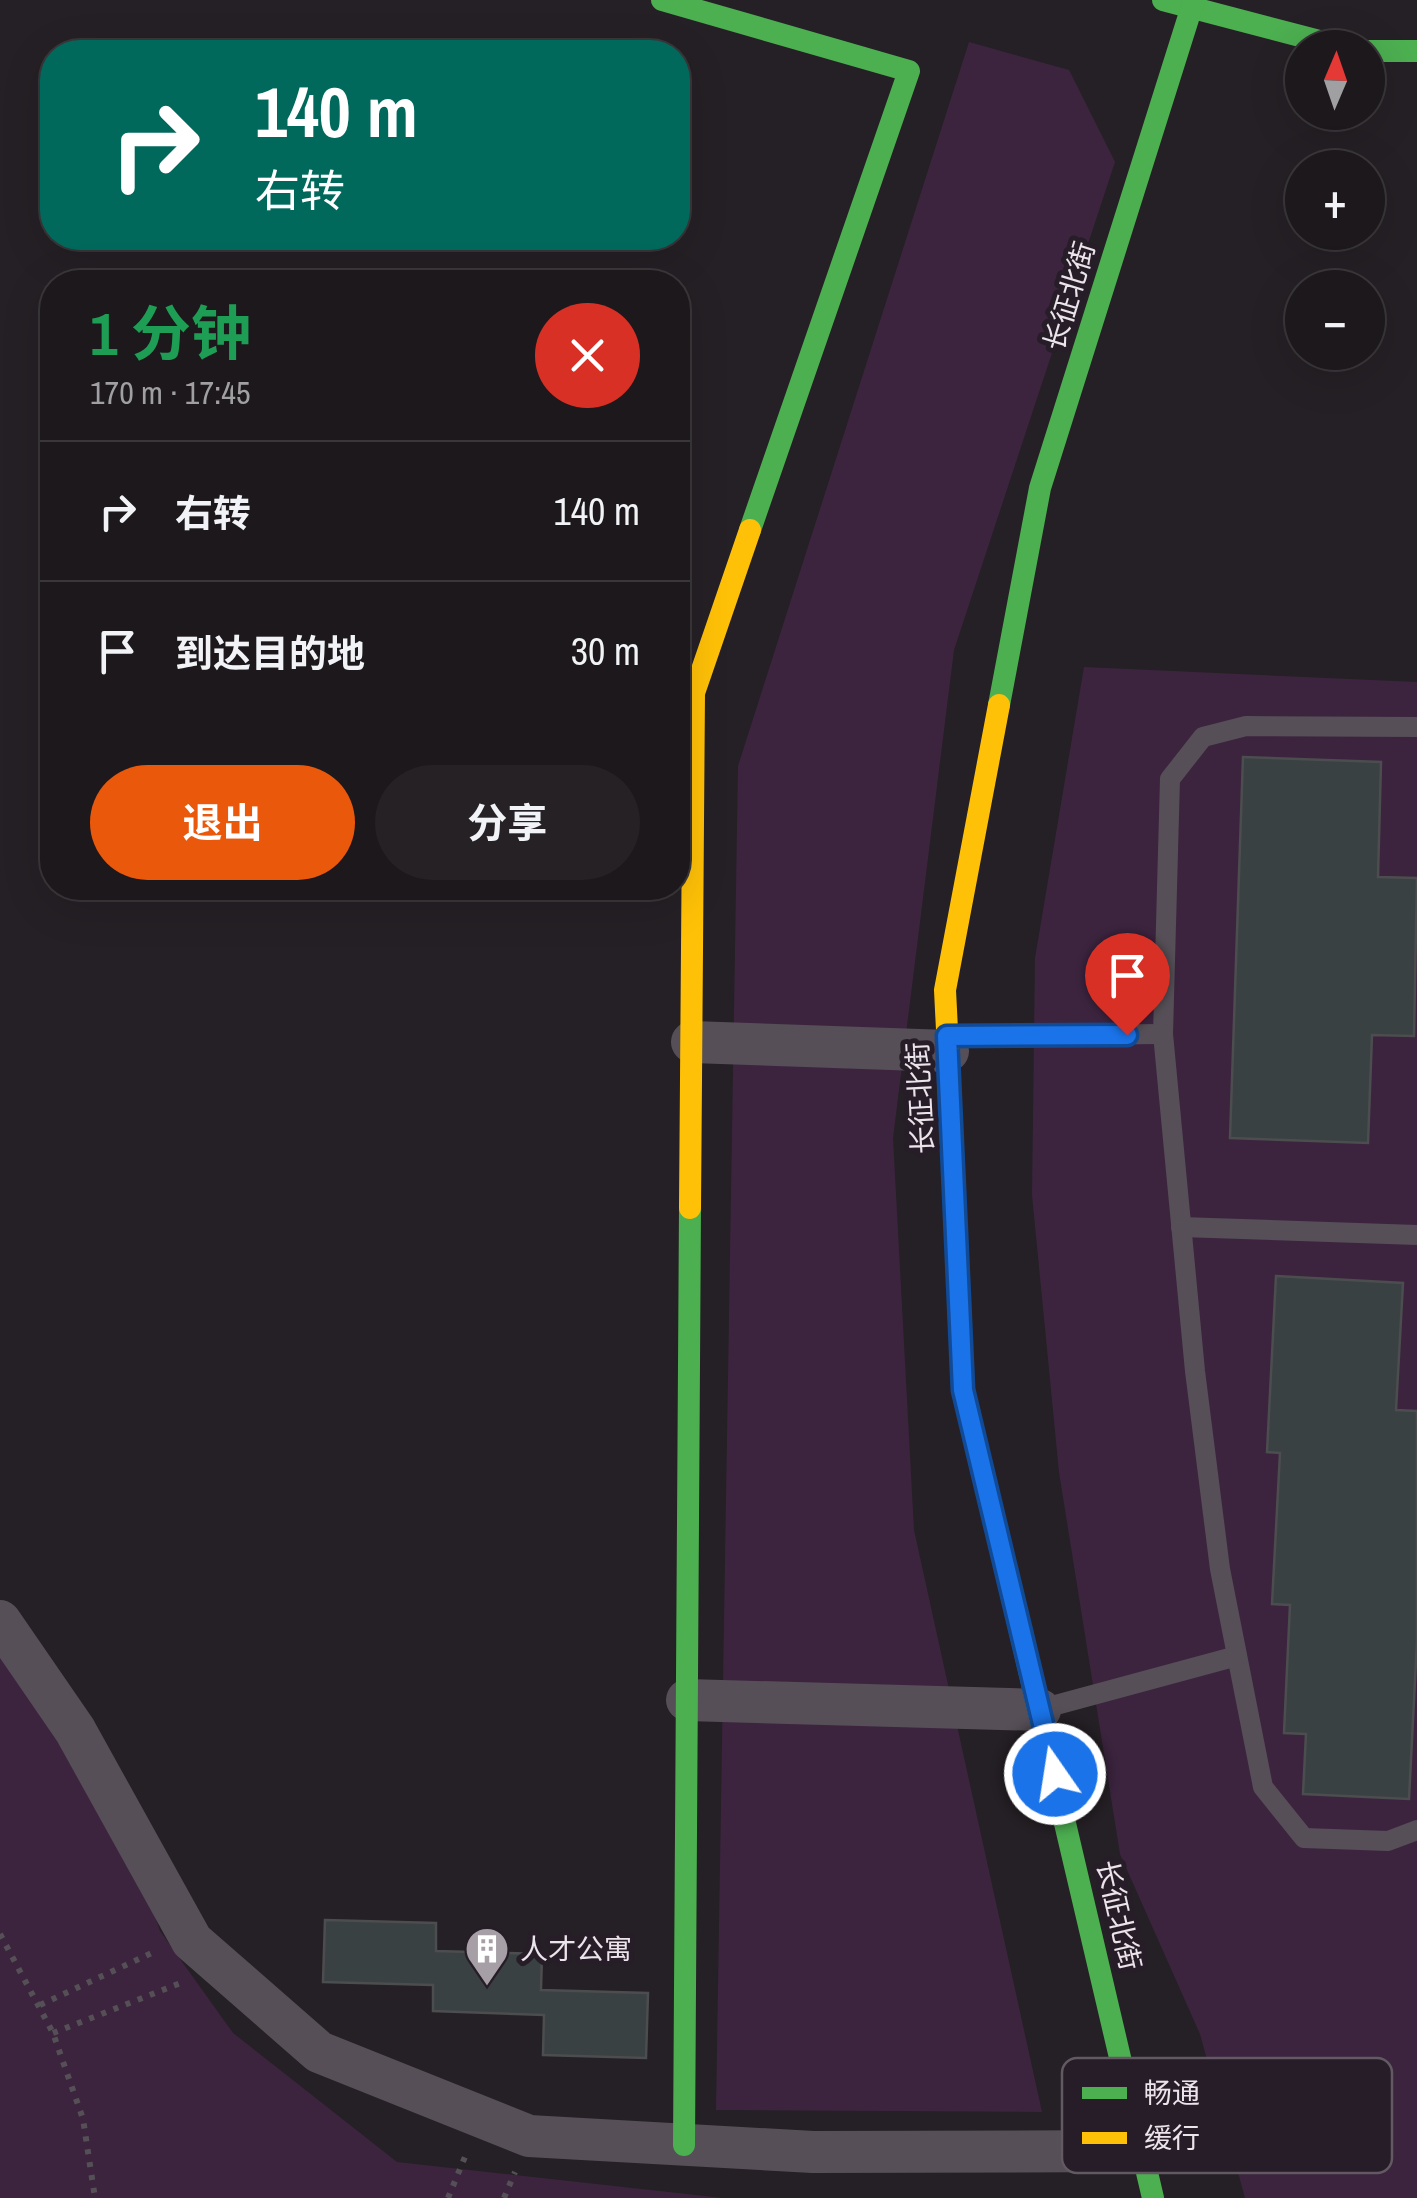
<!DOCTYPE html>
<html lang="zh">
<meta charset="utf-8">
<style>
:root{--surface:#1c181c;--page:#252125;--text:#f1f3f6;--muted:#a0a0a3;--line:#3a373b;--accent:#ea580c}
body{margin:0;font-family:"Archivo Narrow","Noto Sans SC",sans-serif;background:var(--page);color:var(--text);height:100vh;display:flex;flex-direction:column;font-size:38px;white-space:nowrap}
*{box-sizing:border-box;margin:0}
p{font-size:32px;color:var(--muted)}
.icon{flex:none;width:55px;height:55px;fill:none;stroke:currentColor;stroke-width:2;stroke-linecap:round;stroke-linejoin:round}
.map{position:relative;flex:1;overflow:hidden}
.drawer{position:absolute;left:40px;top:270px;width:650px;height:630px;display:flex;flex-direction:column;background:var(--surface);border-radius:40px;box-shadow:0 10px 40px #0002,0 0 0 2px var(--line)}
.drawer>*{flex:none}
.hud{position:absolute;left:40px;top:40px;width:650px;height:210px;border-radius:40px;box-shadow:0 10px 40px #0002,0 0 0 2px var(--line);background:#00695c;color:#fff;overflow:hidden}
.needle{width:65px;rotate:2deg}
.controls{position:absolute;left:1285px;top:30px;display:grid;gap:20px}
.controls a{display:grid;place-items:center;width:100px;height:100px;border-radius:50%;background:var(--surface);box-shadow:0 10px 40px #0002,0 0 0 2px var(--line);font-size:50px}
.pin{position:absolute;display:grid;place-items:center;width:85px;height:85px;color:#fff;margin:-102px -42px;border-radius:50% 50% 50% 0;rotate:-45deg;box-shadow:0 0 10px #0007}
.pin .icon{rotate:45deg}
.me{position:absolute;width:110px;margin:-55px;rotate:347deg;stroke-linejoin:round;filter:drop-shadow(0 0 8px #0008)}
.turn{display:flex;align-items:center;gap:35px;height:210px;padding:0 50px;font-size:45px}
.turn .icon{width:130px;height:130px;stroke-width:2.5}
.turn b{display:block;font-size:70px;line-height:85px}
.round{display:grid;place-items:center;flex:none;width:105px;height:105px;border-radius:52px;background:var(--page)}
.summary{display:flex;align-items:center;justify-content:space-between;height:170px;padding:0 50px}
h1{font-size:60px;font-weight:700;line-height:75px;color:#1e9e55}
.button{display:flex;gap:20px;margin-top:auto;padding:20px 50px}
.button a{flex:1;height:115px;border-radius:60px;background:var(--accent);color:#fff;font-size:40px;font-weight:700;line-height:115px;text-align:center}
.button a+a{background:var(--page);color:var(--text)}
ul{padding:0;list-style:none}
li{display:flex;align-items:center;gap:30px;height:140px;padding:0 50px;border-top:2px solid var(--line)}
li div{flex:1}
li b{display:block;font-size:38px}
li em{font-style:normal}
.map>svg:first-child{display:block}
.green{fill:#3c243f}
.building{fill:#3a4143;stroke:#4c4d4f;stroke-width:2.5}
.lines{fill:none;stroke-linecap:round;stroke-linejoin:round}
.path{stroke:#555056;stroke-width:6;stroke-dasharray:5 8;stroke-linecap:butt}
.lane{stroke:#564f57;stroke-width:20}
.street{stroke:#564f57;stroke-width:42}
.fast{stroke:#4caf50;stroke-width:22}
.slow{stroke:#ffc107;stroke-width:22}
.route-casing{stroke:#114b97;stroke-width:25}
.route{stroke:#1a73e8;stroke-width:18}
.labels{text-anchor:middle;dominant-baseline:central;stroke-width:10;stroke-linejoin:round;paint-order:stroke}
.street-label{font-size:28px;fill:#ebe4eb;stroke:#271d28}
.poi-label{font-size:28px;fill:#ebe4eb;stroke:#271d28;text-anchor:start}
.key{fill:#271d28;stroke:#625962;stroke-width:2.5}
.key-label{font-size:28px;fill:#ebe4eb}
</style>
<div class="map">
<svg width="1417" height="2198" viewBox="0 0 1417 2198">
<rect width="100%" height="100%" fill="#252025"/>
<g class="green">
<polygon points="969,42 1069,70 1115,162 954,650 893,1138 914,1530 1042,2112 716,2110 738,766"/>
<polygon points="1084,667 1417,682 1417,2198 1245,2198 1200,2034 1120,1854 1059,1472 1032,1195 1035,958"/>
<polygon points="0,1643 125,1828 160,1931 233,2033 397,2162 723,2198 0,2198"/>
</g>
<g class="building">
<polygon points="1243,757 1381,762 1378,877 1417,878 1414,1036 1372,1035 1368,1143 1230,1138"/>
<polygon points="1276,1276 1403,1283 1396,1410 1417,1411 1417,1641 1409,1799 1303,1794 1306,1734 1284,1733 1290,1605 1272,1604 1280,1453 1267,1452"/>
<polygon points="325,1920 436,1923 436,1951 542,1954 541,1990 648,1993 646,2058 543,2055 544,2015 433,2011 433,1985 323,1982"/>
</g>
<g class="lines">
<g class="path">
<polyline points="0,1934 53,2033 83,2119 95,2198"/>
<polyline points="40,2005 156,1951"/>
<polyline points="53,2033 183,1982"/>
<polyline points="448,2198 467,2152"/>
<polyline points="504,2198 515,2172"/>
</g>
<g class="lane">
<polyline points="1417,727 1246,726 1203,737 1170,779 1163,1034 1195,1371 1220,1569 1263,1787 1304,1838 1388,1841 1417,1830"/>
<polyline points="949,1036 1163,1034"/>
<polyline points="1181,1227 1417,1235"/>
<polyline points="1041,1709 1237,1656"/>
</g>
<g class="street">
<polyline points="692,1042 948,1051"/>
<polyline points="0,1621 75,1730 192,1941 319,2052 529,2136 813,2152 1142,2151"/>
<polyline points="687,1700 1040,1710"/>
</g>
<g class="fast">
<polyline points="662,0 909,71 750,530"/>
<polyline points="1163,0 1346,48"/>
<polyline points="1368,51 1417,51"/>
<polyline points="999,705 1040,488 1194,0"/>
<polyline points="948,1050 963,1389 1153,2198"/>
<polyline points="684,2145 690,1208"/>
</g>
<g class="slow">
<polyline points="948,1050 945,990 999,705"/>
<polyline points="690,1208 694,693 750,530"/>
</g>
</g>
<g class="lines">
<defs>
<polyline id="route" points="1055,1774 963,1390 947,1036 1127,1035"/>
</defs>
<use href="#route" class="route-casing"/>
<use href="#route" class="route"/>
</g>
<defs>
<symbol id="building-pin" viewBox="-11 -11 22 30"><path d="M0 17L-7.5 6A9.5 9.5 0 1 1 7.5 6Z" fill="#a69fa6" stroke="#271d28"/><path d="M-4-6H4V6H1V3H-1V6H-4ZM-2.5-4.3h1.7v1.8h-1.7ZM.8-4.3h1.7v1.8H.8ZM-2.5-1h1.7V.8h-1.7ZM.8-1h1.7V.8H.8Z" fill="#fff"/></symbol>
</defs>
<g fill-rule="evenodd">
<use href="#building-pin" x="462" y="1924" width="50" height="68"/>
</g>
<g class="labels">
<g class="street-label">
<text transform="translate(1069 296) rotate(-73)">长征北街</text>
<text transform="translate(920 1098) rotate(-93)">长征北街</text>
<text transform="translate(1119 1915) rotate(77)">长征北街</text>
</g>
<g class="poi-label">
<text x="520" y="1949">人才公寓</text>
</g>
</g>
<rect x="1062" y="2058" width="330" height="115" rx="15" class="key"/>
<rect x="1082" y="2087" width="45" height="12" fill="#4caf50"/>
<rect x="1082" y="2132" width="45" height="12" fill="#ffc107"/>
<g class="key-label">
<text x="1144" y="2103">畅通</text>
<text x="1144" y="2148">缓行</text>
</g>
</svg>
<div class="controls">
<a><svg class="needle" viewBox="-14 -14 28 28"><path d="M0-13l5 13h-10z" fill="#e53935"/><path d="M0 13l5-13h-10z" fill="#a0a0a3"/></svg></a>
<a>+</a>
<a>−</a>
</div>
<div class="pin" style="left:1127px;top:1035px;background:#d93025"><svg class="icon" aria-label="arrive" viewBox="0 0 24 24"><path d="M6 21V4h12l-3 4 3 4H6"/></svg></div>
<svg class="me" style="left:1055px;top:1774px" viewBox="-20 -20 40 40"><circle r="17" fill="#1a73e8" stroke="#fff" stroke-width="3"/><path d="M0-11L8 9 0 5-8 9z" fill="#fff"/></svg>
<div class="hud">
<div class="turn"><svg class="icon" aria-label="right" viewBox="0 0 24 24"><path d="M7 20v-9h11M14 6l5 5-5 5"/></svg><div><b>140 m</b>右转</div></div>
</div>
<section class="drawer">
<div class="summary"><div><h1>1 分钟</h1><p>170 m · 17:45</p></div><a class="round" style="background:#d93025;color:#fff"><svg class="icon" aria-label="close" viewBox="0 0 24 24"><path d="M6 6l12 12M18 6L6 18"/></svg></a></div>
<ul>
<li><svg class="icon" aria-label="right" viewBox="0 0 24 24"><path d="M7 20v-9h11M14 6l5 5-5 5"/></svg><div><b>右转</b></div><em>140 m</em></li>
<li><svg class="icon" aria-label="arrive" viewBox="0 0 24 24"><path d="M6 21V4h12l-3 4 3 4H6"/></svg><div><b>到达目的地</b></div><em>30 m</em></li>
</ul>
<div class="button"><a>退出</a><a>分享</a></div>
</section>
</div>
